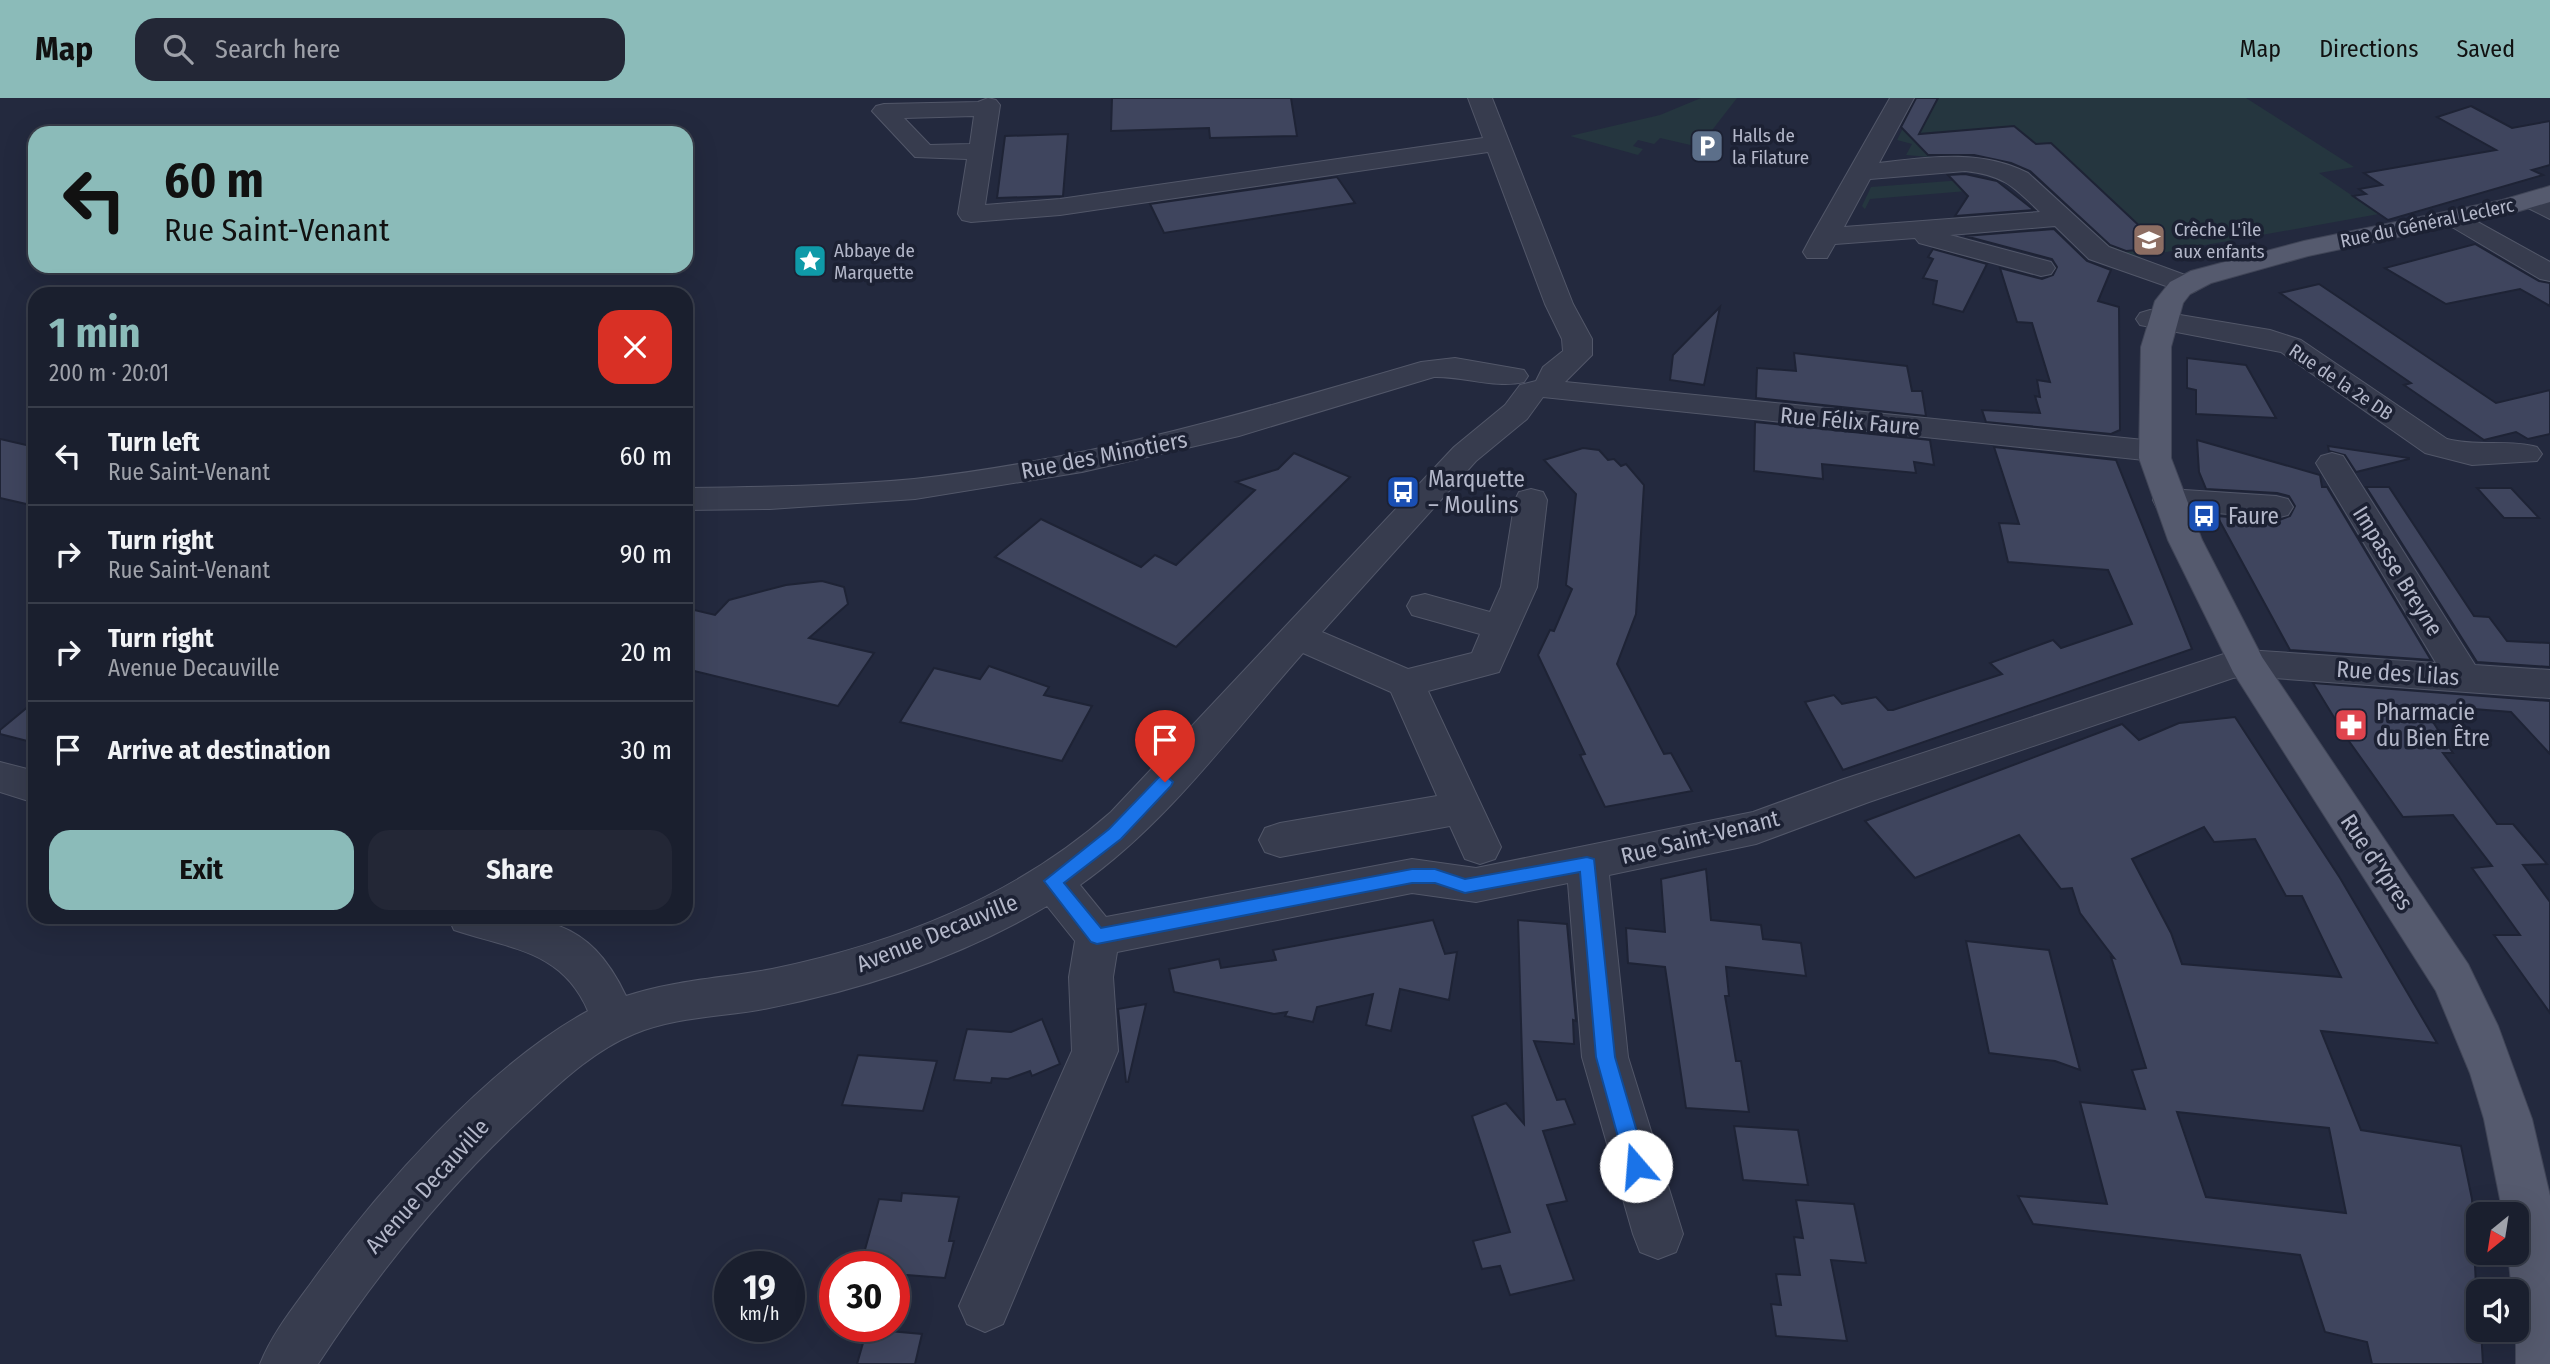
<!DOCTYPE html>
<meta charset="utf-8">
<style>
:root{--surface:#1a1f2e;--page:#232736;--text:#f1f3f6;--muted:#9fa2aa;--line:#383d4a;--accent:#8bbbb9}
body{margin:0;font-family:"Fira Sans Condensed",sans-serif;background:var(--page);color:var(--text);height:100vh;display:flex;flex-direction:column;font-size:26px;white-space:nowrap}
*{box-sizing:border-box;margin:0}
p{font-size:23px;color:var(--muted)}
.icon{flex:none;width:38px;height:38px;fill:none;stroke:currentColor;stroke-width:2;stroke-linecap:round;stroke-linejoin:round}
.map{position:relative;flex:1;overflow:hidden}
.drawer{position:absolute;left:28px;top:189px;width:665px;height:637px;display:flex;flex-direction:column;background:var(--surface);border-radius:21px;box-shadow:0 7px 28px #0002,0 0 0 2px var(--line)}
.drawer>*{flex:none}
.banner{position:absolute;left:28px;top:28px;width:665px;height:147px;border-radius:21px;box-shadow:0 7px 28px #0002,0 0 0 2px var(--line);background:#8bbbb9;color:#111;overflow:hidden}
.needle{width:46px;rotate:210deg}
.tools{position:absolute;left:2466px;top:1104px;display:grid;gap:14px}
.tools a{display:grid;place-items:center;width:63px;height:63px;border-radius:14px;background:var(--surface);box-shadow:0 7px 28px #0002,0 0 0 2px var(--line);font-size:35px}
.speed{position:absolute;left:714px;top:1153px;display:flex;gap:14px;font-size:35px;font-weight:700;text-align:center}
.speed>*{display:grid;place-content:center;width:91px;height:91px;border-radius:50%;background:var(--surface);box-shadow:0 7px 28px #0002,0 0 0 2px var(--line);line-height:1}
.speed small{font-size:18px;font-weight:400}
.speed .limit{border:10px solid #d22;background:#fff;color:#111}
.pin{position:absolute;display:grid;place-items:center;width:60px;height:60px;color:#fff;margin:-72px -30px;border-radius:50% 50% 50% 0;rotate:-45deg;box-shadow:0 0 7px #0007}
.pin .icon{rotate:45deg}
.me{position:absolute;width:77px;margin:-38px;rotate:342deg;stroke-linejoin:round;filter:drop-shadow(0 0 5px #0008)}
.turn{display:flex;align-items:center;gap:24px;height:147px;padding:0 21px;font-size:32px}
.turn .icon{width:91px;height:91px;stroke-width:2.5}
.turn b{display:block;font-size:49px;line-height:60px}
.round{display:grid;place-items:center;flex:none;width:74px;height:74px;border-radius:21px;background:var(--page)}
.head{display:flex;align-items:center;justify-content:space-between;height:119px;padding:0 21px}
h1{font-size:42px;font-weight:700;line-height:52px;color:var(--accent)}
.button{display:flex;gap:14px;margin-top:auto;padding:14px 21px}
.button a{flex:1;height:80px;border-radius:21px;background:var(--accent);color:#111;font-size:28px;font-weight:700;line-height:80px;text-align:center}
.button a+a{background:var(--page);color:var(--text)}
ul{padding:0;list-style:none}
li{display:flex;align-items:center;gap:21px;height:98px;padding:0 21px;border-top:2px solid var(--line)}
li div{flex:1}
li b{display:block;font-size:26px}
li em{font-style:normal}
header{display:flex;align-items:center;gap:42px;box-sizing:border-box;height:98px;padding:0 35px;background:var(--accent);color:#111}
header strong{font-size:33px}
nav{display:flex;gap:38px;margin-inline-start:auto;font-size:24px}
.search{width:490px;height:63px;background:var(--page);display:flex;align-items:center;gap:18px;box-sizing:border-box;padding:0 24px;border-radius:21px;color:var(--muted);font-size:26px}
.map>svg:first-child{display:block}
.green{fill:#25363f}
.building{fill:#3f455e;stroke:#1e2335;stroke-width:2;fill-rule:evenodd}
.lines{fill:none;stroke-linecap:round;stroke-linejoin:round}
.minor-casing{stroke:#525769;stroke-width:2}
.major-casing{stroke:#404557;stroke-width:2}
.minor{fill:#373c4e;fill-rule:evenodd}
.major{fill:#555a6e;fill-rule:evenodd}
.route{fill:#1a73e8;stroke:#114b97;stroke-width:2}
.labels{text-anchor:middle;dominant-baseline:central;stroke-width:7;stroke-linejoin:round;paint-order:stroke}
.far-poi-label{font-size:19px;fill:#b3b7c9;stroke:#1c2133;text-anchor:start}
.far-street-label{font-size:19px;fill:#b3b7c9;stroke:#1c2133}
.street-label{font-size:23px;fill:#b3b7c9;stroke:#1c2133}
.poi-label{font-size:23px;fill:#b3b7c9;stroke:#1c2133;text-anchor:start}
</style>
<header>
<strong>Map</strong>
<div class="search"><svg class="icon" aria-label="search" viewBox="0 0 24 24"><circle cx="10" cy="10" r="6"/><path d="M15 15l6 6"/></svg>Search here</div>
<nav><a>Map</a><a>Directions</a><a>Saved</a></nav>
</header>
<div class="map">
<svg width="2550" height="1266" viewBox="0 0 2550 1266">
<rect width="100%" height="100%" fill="#23293e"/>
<g class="green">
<polygon points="1701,0 1737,0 1699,49 1660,40 1654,46 1638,42 1633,48 1643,51 1638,57 1570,38 1660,17"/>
<polygon points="1938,0 2246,0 2354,69 2319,75 2379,116 2133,160 2113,151 2098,138 2106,137 2122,153 2162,149 2050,45 2031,46 2012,29 1910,37 1930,59 1906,57 1912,46 1897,42 1913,10 1931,14"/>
<polygon points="1989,80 2021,111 1992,91 1870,101 1865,111 1862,108 1871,89"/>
</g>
<g class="building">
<polygon points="1112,0 1291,0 1297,38 1210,40 1209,30 1111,33"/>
<polygon points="1916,0 1938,0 1919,36 2014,28 2036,46 2051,45 2163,150 2126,153 2110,147 2030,73 2011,65 1974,57 1928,57 1901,29"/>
<polygon points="2471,8 2512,30 2550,23 2550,67 2532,72 2543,77 2388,122 2353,98 2366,96 2359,91 2382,87 2364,75 2496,52 2437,19"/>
<polygon points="1068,36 1063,98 997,100 1005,38"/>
<polygon points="1965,76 1997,83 2034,112 1955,118 1968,98 1948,77"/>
<polygon points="1337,79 1355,105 1164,135 1150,106"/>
<polygon points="2054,131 2087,163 2111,172 2098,203 2119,209 2120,332 2111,336 1986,324 1982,312 2040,315 2035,298 2040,299 2037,282 2050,284 2032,225 2017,224 2000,170 2042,181 2053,177 2057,169 2052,161 1965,138"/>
<polygon points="2475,146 2539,183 2550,185 2550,208 2520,191 2446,206 2385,170"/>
<polygon points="1933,151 1987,166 1963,214 1933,206 1937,183 1923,180 1933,161 1928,159"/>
<polygon points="2319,186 2496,305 2550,292 2550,336 2528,341 2516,334 2484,342 2404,287 2411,285 2280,195"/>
<polygon points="1720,209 1704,287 1670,282 1673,257"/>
<polygon points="1794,255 1907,268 1912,293 1922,293 1926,318 1756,300 1757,270 1796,273"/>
<polygon points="2187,260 2246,267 2276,320 2196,316 2196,292 2187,290"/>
<polygon points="1755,324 1930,342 1934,367 1914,364 1916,375 1822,366 1823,381 1754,373"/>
<polygon points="0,341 35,349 35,408 0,400"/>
<polygon points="2197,342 2320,377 2322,389 2327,389 2431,562 2290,552 2217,418 2277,423 2290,418 2295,408 2289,398 2277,395 2206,391 2199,374"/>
<polygon points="2328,348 2409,360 2409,361 2356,374 2345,357 2329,353"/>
<polygon points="1994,349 2116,362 2192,551 1843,672 1805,604 1834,597 1842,606 1876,599 1888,612 1893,612 2002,576 1990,565 2053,542 2061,550 2132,526 2108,472 2008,464 1999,425 2019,426"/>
<polygon points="1583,350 1599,352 1608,362 1614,361 1621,368 1626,366 1644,387 1636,516 1617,566 1664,656 1671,655 1692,693 1605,709 1580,657 1585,656 1538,557 1550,532 1554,533 1572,491 1566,487 1576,396 1544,362"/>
<polygon points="1294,355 1350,379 1176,549 995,459 1041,421 1141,469 1155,457 1176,467 1255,392 1236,384 1278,371"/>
<polygon points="2366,389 2389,389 2474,518 2489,519 2507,543 2550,545 2550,569 2477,564"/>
<polygon points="2477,390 2511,390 2539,420 2504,420"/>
<polygon points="822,483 844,489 848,506 809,540 874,555 838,608 686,571 686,510 715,517 729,502 786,487"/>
<polygon points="989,568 1049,589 1044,597 1092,608 1062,663 900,624 934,570 980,581"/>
<polygon points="2313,585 2550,603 2550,656 2511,614 2422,607 2453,655 2443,655 2497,726 2513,726 2547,766 2523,767 2550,804 2550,915 2494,837 2520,837 2472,770 2492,768 2453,717 2403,719 2346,639"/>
<polygon points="35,603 35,645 0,636 0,632"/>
<path d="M 2235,619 L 2340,780 L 2437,945 L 2321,933 L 2361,1032 L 2461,1048 L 2472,1101 L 2478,1232 L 2481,1232 L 2483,1266 L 2372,1266 L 2367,1244 L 2325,1234 L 2300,1157 L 2033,1126 L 2018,1098 L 2107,1106 L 2080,1004 L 2145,1011 L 2132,972 L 2146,970 L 2111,859 L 2114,860 L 2080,815 L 2072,790 L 2061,791 L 2019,737 L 1915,780 L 1865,723 L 2122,626 L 2139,642 L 2179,625 ZM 2204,729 L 2214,744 L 2255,741 L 2286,798 L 2302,798 L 2341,879 L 2182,866 L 2171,835 L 2132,761 ZM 2177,1014 L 2329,1030 L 2346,1115 L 2206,1099 Z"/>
<polygon points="1706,771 1711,822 1761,827 1763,841 1801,845 1806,878 1726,869 1729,898 1725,898 1736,963 1741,963 1749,1014 1686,1010 1665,869 1628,865 1626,830 1665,834 1661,781"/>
<polygon points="1433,822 1445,856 1457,854 1449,902 1400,891 1391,933 1366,927 1373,896 1317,909 1313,924 1285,918 1287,914 1274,916 1174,894 1169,871 1219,861 1221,870 1276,862 1273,852"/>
<polygon points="1518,822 1567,826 1576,923 1573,922 1574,946 1534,943 1557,1002 1565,1001 1575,1026 1543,1033 1567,1103 1547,1107 1574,1182 1510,1197 1500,1168 1482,1171 1473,1143 1510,1134 1472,1018 1506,1005 1524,1026"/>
<polygon points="1966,843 2049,852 2080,972 2055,963 1989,955"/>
<polygon points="1146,906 1128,984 1126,984 1118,911"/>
<polygon points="1042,921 1060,966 1032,978 1030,973 1008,981 992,980 991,985 954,982 967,931 1011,934"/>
<polygon points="858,957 937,963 923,1013 842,1007"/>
<polygon points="1734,1028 1798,1032 1808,1087 1743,1082"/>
<polygon points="902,1095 959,1099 949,1143 954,1143 945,1180 894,1176 894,1169 861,1166 879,1101 901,1103"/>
<polygon points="1796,1102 1854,1106 1866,1165 1831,1162 1847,1243 1776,1238 1771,1206 1781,1207 1776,1176 1800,1177 1794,1139 1803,1140"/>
<polygon points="867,1231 922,1236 915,1266 857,1266"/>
</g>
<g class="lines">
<defs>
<g id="minor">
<path d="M 988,0 L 996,2 L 1000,7 L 985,107 L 1060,101 L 1483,40 L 1468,0 L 1492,0 L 1573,206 L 1592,241 L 1592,257 L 1565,284 L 2154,343 L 2165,346 L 2170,353 L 2165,360 L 2154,363 L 1543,299 L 1527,321 L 1476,363 L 1322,534 L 1408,571 L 1472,555 L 1480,536 L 1412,517 L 1407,508 L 1412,499 L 1425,496 L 1490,514 L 1501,489 L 1515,402 L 1519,394 L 1531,391 L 1543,394 L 1547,402 L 1537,489 L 1499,574 L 1428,593 L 1501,749 L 1495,761 L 1480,766 L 1465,761 L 1450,728 L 1280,759 L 1265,754 L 1259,742 L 1265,730 L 1280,725 L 1437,698 L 1391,594 L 1303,555 C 1233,634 1167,726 1080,787 L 1106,819 L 1412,761 L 1476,770 L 1753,714 L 1841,682 L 2230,554 L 2246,552 L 2436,565 L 2316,365 L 2321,358 L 2332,355 L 2343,358 L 2475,567 L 2550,572 L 2550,600 L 2246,578 L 2233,580 L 1869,704 L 1756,746 L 1609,777 L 1628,959 L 1683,1136 L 1676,1154 L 1658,1161 L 1640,1154 L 1633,1136 L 1582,959 L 1568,785 L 1476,804 L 1412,795 L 1117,854 L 1113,879 L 1118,953 L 1003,1226 L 985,1234 L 967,1226 L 959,1208 L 1072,953 L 1069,879 L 1075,843 L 1047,808 C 963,858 865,891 769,910 C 726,919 676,918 634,936 C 597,951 565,980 536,1007 C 452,1083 380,1171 318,1266 L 260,1266 C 272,1236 292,1211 311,1185 C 377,1093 488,967 588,913 C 562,852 510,851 454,832 L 448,819 C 531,819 585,811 626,898 C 674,882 724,880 772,871 C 897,845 1015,799 1111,714 L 1454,349 L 1505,307 L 1520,287 L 1536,283 L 1543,269 L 1563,253 L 1562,241 L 1545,206 L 1488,54 L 1060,117 L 971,124 L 962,122 L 958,116 L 967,61 L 915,59 L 872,13 L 876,8 L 884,6 L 978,4 ZM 974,18 L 970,46 L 930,47 L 904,20 Z"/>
<path d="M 1890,0 L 1914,0 L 1879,65 C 1929,59 1981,51 2028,75 L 2109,149 L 2196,181 L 2200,187 L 2196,193 L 2186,195 L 2089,161 L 2055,128 L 1950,137 L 2051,164 L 2055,170 L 2051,176 L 2041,178 L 1919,145 L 1915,140 L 1835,146 L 1827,160 L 1807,160 L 1803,154 L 1811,139 ZM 1965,73 C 2003,77 2013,88 2040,114 L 1844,129 L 1870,81 Z"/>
<polygon points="2531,94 2550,102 2550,121 2522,107 2518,102 2522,97"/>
<polygon points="2456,112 2550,164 2550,183 2540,181 2447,126 2443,120 2447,114"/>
<path d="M 2150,212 L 2270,232 L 2301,242 L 2447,341 C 2479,349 2508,341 2537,349 L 2542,356 L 2537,363 L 2472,367 L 2425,355 L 2281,254 L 2140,227 L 2136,221 L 2140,215 Z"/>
<path d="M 1455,260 L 1524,272 L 1528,278 L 1524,284 C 1496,291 1463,278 1434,279 L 1239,338 L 1082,374 L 915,401 L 770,411 L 686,412 L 686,390 C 762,389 839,388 914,381 C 1088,362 1255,313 1421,264 Z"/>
<polygon points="2169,391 2276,398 2288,401 2293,409 2288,417 2276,420 2157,410 2153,402 2157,394"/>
<polygon points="0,664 35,673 35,705 0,694"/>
</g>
<polygon id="major" points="2550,88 2550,104 2516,114 2308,158 2211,185 2190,196 2183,205 2171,249 2171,360 2202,442 2262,559 2468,866 2498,928 2532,1021 2550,1098 2550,1266 2516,1266 2516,1194 2512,1194 2508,1155 2516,1155 2516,1116 2503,1116 2484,1021 2470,975 2436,893 2233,574 2168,442 2139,360 2141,249 2155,203 2170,184 2191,173 2304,143 2502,102"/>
</defs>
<use href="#minor" class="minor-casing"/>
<use href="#major" class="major-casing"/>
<use href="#minor" class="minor"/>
<use href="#major" class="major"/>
</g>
<polygon class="route" points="1165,677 1173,684 1171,688 1121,741 1064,785 1101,830 1412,771 1435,771 1465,781 1587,759 1594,761 1615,959 1647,1068 1644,1075 1636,1078 1629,1075 1626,1068 1596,959 1580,774 1465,795 1435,785 1412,785 1097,846 1091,844 1044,783 1109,731 1159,679"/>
<defs>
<symbol id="parking-square" viewBox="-11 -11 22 22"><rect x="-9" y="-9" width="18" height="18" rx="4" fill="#5c6f8a" stroke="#1c2133"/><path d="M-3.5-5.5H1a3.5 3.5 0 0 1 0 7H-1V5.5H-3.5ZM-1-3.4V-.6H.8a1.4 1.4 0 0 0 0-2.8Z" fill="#fff"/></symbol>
<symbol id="school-square" viewBox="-11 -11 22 22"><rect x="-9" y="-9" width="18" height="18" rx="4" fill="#8d6e63" stroke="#1c2133"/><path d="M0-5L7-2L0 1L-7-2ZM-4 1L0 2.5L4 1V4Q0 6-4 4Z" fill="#fff"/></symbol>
<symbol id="sight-square" viewBox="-11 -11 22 22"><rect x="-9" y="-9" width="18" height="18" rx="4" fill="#0f9aa8" stroke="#1c2133"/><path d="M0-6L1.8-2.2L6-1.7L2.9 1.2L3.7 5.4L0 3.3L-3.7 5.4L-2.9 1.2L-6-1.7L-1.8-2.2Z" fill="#fff"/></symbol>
<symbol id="bus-square" viewBox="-11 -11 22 22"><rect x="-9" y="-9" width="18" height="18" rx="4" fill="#1a4fb4" stroke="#1c2133"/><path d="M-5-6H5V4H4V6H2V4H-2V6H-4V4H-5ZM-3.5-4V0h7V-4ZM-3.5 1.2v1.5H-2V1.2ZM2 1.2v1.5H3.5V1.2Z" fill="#fff"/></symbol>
<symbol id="pharmacy-square" viewBox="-11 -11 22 22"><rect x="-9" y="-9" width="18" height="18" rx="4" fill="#e0444e" stroke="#1c2133"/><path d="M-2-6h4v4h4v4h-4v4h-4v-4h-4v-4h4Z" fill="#fff"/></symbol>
</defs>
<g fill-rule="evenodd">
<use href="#parking-square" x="1688" y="29" width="38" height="38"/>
<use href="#school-square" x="2130" y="123" width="38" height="38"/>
<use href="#sight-square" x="791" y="144" width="38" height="38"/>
<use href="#bus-square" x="1384" y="375" width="38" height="38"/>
<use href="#bus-square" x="2185" y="399" width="38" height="38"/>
<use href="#pharmacy-square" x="2332" y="608" width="38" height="38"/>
</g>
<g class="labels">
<g class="far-poi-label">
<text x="1732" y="37">Halls de<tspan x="1732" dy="22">la Filature</tspan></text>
<text x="2174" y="131">Crèche L'île<tspan x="2174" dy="22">aux enfants</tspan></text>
<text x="834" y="152">Abbaye de<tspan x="834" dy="22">Marquette</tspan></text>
</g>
<g class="far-street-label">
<text transform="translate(2427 125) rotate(-12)">Rue du Général Leclerc</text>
<text transform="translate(2341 284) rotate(34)">Rue de la 2e DB</text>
</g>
<g class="street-label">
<text transform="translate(1850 323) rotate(5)">Rue Félix Faure</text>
<text transform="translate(1104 357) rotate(-11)">Rue des Minotiers</text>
<text transform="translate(2398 473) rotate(58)">Impasse Breyne</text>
<text transform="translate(2398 575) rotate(4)">Rue des Lilas</text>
<text transform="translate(1700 739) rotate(-14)">Rue Saint-Venant</text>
<text transform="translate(2377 764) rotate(56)">Rue d'Ypres</text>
<text transform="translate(937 835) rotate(-22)">Avenue Decauville</text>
<text transform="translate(427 1088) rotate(-48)">Avenue Decauville</text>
</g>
<g class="poi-label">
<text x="1428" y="381">Marquette<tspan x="1428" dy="26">– Moulins</tspan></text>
<text x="2228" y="418">Faure</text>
<text x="2376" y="614">Pharmacie<tspan x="2376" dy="26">du Bien Être</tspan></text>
</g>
</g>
</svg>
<div class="tools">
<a><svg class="needle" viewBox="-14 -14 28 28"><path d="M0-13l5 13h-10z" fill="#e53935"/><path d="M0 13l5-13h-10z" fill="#9fa2aa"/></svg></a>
<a><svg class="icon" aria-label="sound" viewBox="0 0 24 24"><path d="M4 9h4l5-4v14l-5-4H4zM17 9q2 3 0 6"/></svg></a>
</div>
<div class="speed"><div>19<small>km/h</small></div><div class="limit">30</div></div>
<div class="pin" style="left:1165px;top:684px;background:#d93025"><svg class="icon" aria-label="arrive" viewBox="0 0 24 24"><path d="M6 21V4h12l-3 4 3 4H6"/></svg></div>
<svg class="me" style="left:1636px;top:1068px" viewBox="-20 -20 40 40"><circle r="19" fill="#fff"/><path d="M0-13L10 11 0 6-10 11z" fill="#1a73e8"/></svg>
<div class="banner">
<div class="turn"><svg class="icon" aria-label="left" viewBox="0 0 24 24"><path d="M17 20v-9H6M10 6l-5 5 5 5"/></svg><div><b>60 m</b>Rue Saint-Venant</div></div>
</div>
<section class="drawer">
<div class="head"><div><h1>1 min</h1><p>200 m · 20:01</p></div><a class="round" style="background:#d93025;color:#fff"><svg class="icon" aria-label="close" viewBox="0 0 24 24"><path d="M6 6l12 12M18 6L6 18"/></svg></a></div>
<ul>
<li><svg class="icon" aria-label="left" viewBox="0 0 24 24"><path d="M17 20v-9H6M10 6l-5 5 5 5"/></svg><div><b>Turn left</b><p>Rue Saint-Venant</p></div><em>60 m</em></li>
<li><svg class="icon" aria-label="right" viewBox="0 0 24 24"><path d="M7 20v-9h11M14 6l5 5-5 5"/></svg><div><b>Turn right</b><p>Rue Saint-Venant</p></div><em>90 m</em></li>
<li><svg class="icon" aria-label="right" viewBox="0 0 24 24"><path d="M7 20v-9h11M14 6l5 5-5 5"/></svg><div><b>Turn right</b><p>Avenue Decauville</p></div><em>20 m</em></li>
<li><svg class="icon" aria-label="arrive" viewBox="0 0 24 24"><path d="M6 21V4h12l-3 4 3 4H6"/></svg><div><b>Arrive at destination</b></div><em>30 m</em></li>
</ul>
<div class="button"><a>Exit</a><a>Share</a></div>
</section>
</div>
